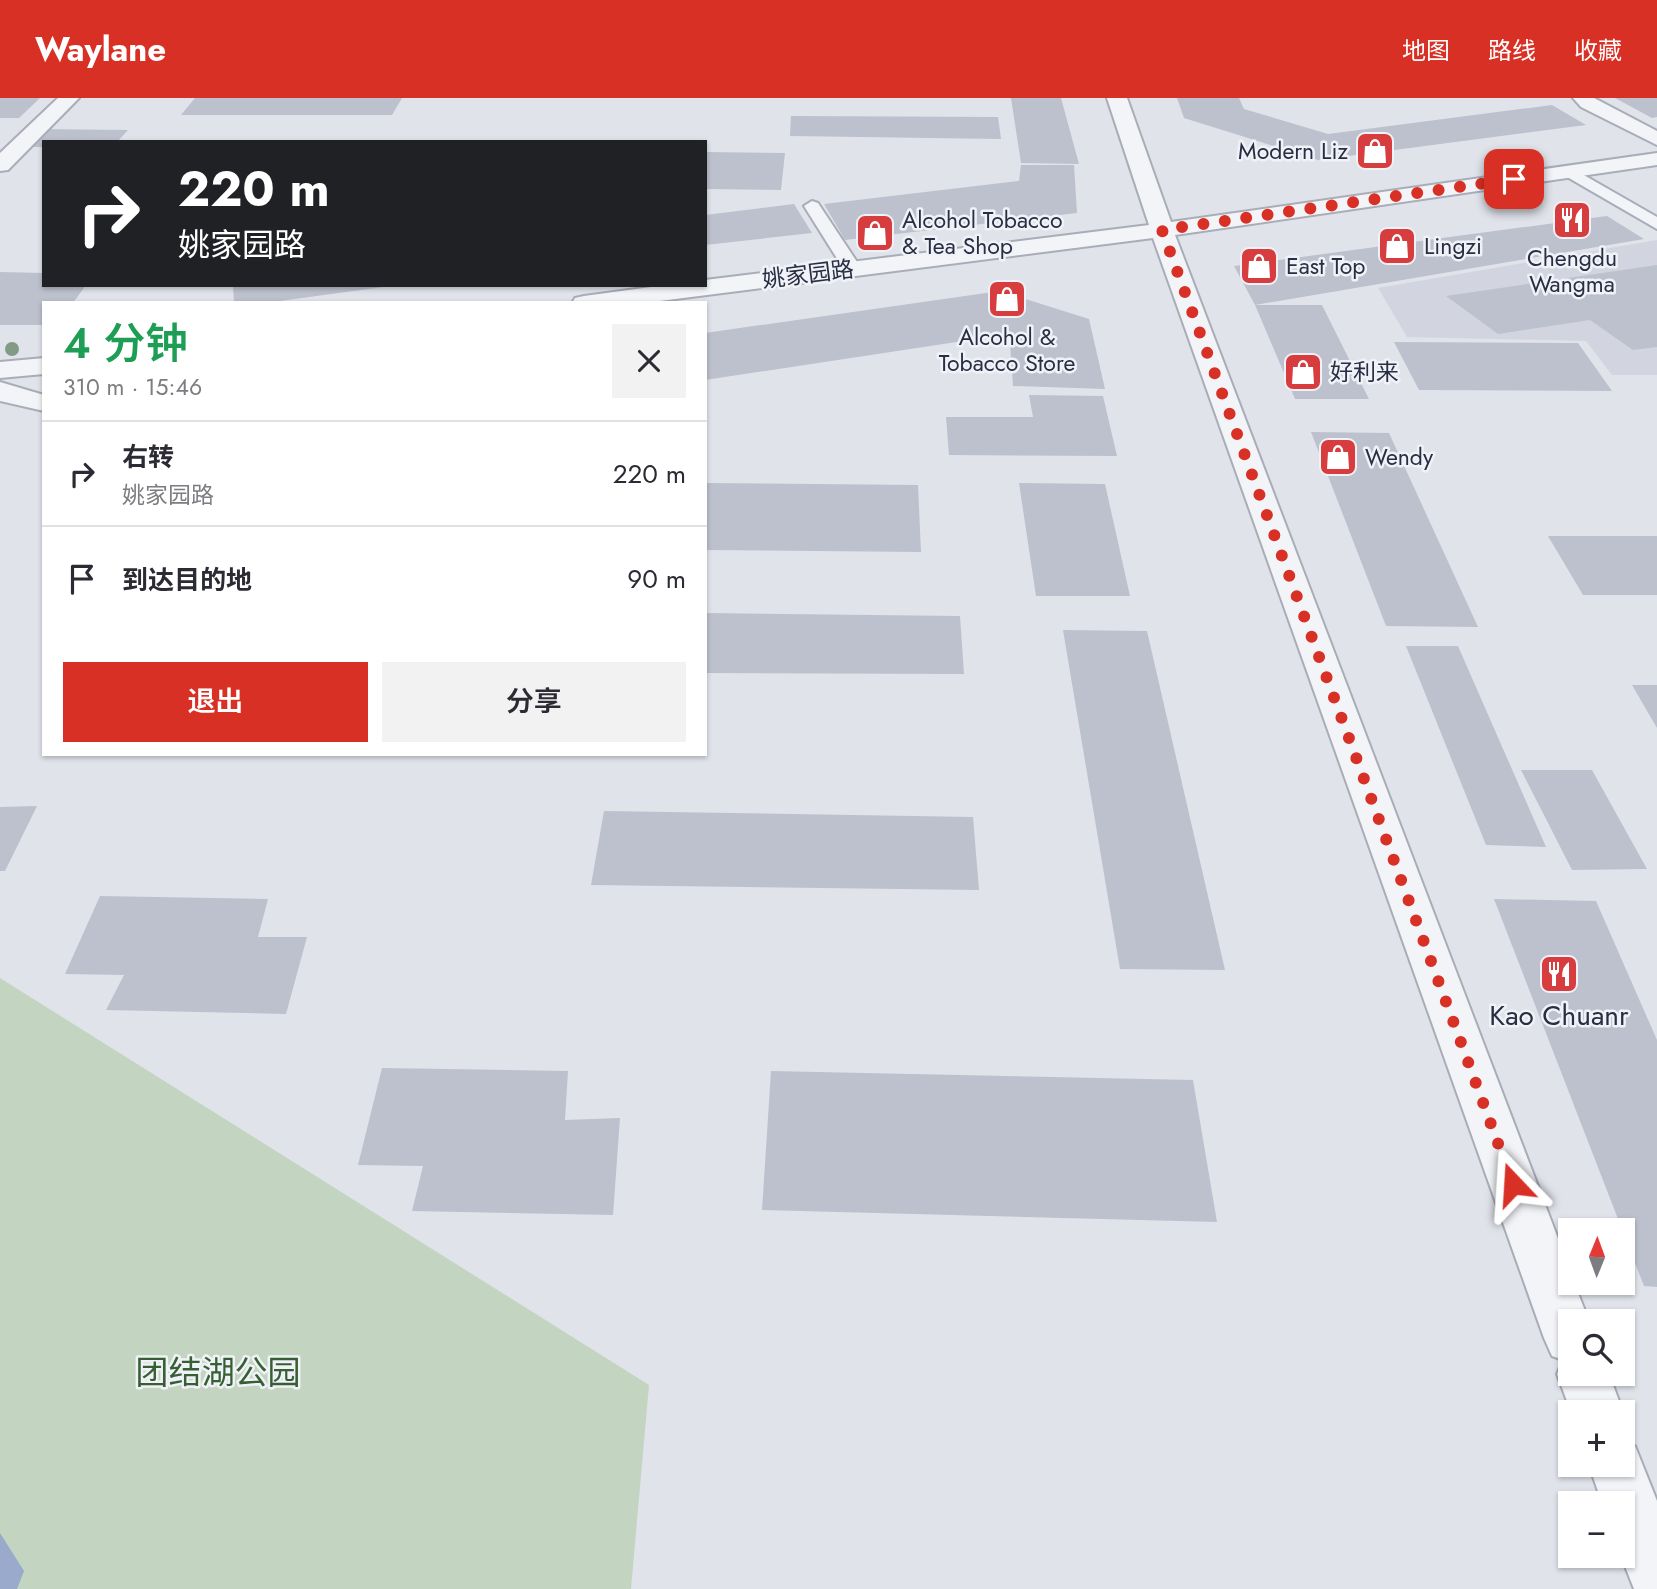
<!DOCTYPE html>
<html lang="zh">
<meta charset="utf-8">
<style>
:root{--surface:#fff;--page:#f2f2f3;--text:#2b2b33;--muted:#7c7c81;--line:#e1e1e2;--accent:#d93025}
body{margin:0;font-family:Jost,"Noto Sans SC",sans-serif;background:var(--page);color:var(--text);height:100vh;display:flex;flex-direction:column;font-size:26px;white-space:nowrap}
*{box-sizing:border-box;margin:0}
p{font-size:23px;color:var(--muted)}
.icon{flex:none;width:38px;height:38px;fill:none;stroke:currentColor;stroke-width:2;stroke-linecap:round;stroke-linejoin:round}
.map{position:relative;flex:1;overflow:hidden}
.panel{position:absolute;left:42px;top:203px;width:665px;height:455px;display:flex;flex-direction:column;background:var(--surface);border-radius:0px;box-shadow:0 2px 5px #0004}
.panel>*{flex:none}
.guide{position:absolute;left:42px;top:42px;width:665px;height:147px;border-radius:0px;box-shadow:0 2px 5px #0004;background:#202124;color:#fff;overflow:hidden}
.needle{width:46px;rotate:1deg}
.fabs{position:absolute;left:1558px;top:1120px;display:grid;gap:14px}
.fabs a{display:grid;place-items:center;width:77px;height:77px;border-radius:0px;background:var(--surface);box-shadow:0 2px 5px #0004;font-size:35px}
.pin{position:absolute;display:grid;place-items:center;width:60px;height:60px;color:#fff;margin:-30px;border-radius:14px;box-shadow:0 4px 10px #0006}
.me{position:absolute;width:77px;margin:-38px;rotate:340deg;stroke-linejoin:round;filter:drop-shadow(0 0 5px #0008)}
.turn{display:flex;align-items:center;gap:24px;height:147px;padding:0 21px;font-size:32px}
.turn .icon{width:91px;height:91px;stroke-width:2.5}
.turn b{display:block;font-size:49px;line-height:60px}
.round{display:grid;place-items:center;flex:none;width:74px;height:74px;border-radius:0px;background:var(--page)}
.summary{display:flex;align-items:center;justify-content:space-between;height:119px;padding:0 21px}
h1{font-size:42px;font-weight:600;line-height:52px;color:#1e9e55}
.button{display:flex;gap:14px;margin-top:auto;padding:14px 21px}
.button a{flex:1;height:80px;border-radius:0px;background:var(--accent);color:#fff;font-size:28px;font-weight:600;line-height:80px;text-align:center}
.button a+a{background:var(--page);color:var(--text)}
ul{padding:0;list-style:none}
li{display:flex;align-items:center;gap:21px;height:105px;padding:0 21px;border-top:2px solid var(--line)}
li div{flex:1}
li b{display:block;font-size:26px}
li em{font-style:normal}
header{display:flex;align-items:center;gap:42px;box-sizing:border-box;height:98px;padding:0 35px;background:var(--accent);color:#fff}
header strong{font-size:33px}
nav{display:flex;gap:38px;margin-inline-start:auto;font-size:24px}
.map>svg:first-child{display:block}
.built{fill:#d2d5df}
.green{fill:#c3d5c1}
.water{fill:#99aacd}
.building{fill:#bdc1cd}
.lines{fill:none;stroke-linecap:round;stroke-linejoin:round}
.service-casing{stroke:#a9adb8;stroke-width:4}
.minor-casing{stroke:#a9adb8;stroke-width:4}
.tertiary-casing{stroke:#a9adb8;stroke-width:4}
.service{fill:#f3f4f8;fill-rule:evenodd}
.minor{fill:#f3f4f8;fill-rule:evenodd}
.tertiary{fill:#f3f4f8;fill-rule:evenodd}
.tree{fill:#829b86}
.route{stroke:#d93025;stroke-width:12;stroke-dasharray:0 21.6}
.labels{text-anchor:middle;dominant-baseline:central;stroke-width:5;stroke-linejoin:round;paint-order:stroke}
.far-poi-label{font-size:23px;fill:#282e43;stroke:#f0f2f7;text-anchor:start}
.far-street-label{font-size:23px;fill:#282e43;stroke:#f0f2f7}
.poi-label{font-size:28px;fill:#282e43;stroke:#f0f2f7}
.near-park-label{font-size:33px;fill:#366034;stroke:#f0f2f7}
</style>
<header>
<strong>Waylane</strong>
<nav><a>地图</a><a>路线</a><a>收藏</a></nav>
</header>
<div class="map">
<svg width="1657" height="1491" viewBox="0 0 1657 1491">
<rect width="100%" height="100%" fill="#e0e3ea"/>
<polygon class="built" points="1657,142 1657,277 1612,277 1586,243 1407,239 1378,190"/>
<polygon class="green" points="0,880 649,1287 631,1491 0,1491"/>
<polygon class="water" points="0,1435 24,1473 17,1491 0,1491"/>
<g class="building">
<polygon points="0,0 40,0 19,20 0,20"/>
<polygon points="195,0 402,0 392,17 181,17"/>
<polygon points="1011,0 1061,0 1079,66 1021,65"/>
<polygon points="1177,0 1239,0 1244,11 1328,36 1552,7 1586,27 1318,62 1184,20"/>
<polygon points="1615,0 1657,0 1657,19 1652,20"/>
<polygon points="791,18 998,19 1001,41 790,38"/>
<polygon points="36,31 128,32 117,44 44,44 44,49 17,49"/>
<polygon points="705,54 785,55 781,92 705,91"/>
<polygon points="1021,67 1074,67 1077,115 845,142 824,106 1019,83"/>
<polygon points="794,106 812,135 705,147 705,117"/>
<polygon points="1607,118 1644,141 1255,207 1234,168"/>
<polygon points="1657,167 1657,249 1633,252 1590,222 1498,236 1446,198"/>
<polygon points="0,174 44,175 44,187 86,187 73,205 44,205 44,227 0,227"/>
<polygon points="233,187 383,187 383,189 265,205 234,205"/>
<polygon points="1000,193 1089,221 1105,291 1013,288 1010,245 996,238 705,282 705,235"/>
<polygon points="1255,207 1322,207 1369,301 1295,301"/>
<polygon points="1394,244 1578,245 1612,293 1419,292"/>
<polygon points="1029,297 1103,298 1117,358 949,357 946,319 1033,319"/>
<polygon points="1311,334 1389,335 1478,529 1386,528"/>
<polygon points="705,385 918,387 921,454 705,452"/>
<polygon points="1019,385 1105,386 1130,498 1036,498"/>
<polygon points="1548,438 1657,438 1657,497 1583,497"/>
<polygon points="705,515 960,518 964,576 705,575"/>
<polygon points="1063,532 1147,533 1225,872 1120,871"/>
<polygon points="1406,548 1458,548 1546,749 1486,747"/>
<polygon points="1632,587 1657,587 1657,630"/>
<polygon points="1521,672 1592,672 1647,771 1572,772"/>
<polygon points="37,708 5,773 0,773 0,709"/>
<polygon points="604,713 973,719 979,792 591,787"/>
<polygon points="100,798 268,801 258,839 307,839 286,916 106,912 124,877 65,876"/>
<polygon points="1494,801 1596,803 1657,942 1657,1189 1644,1188"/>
<polygon points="382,970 568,973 565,1022 620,1020 613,1117 412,1113 423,1068 358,1067"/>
<polygon points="771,973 1193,982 1217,1124 762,1112"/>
</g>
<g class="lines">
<defs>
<g id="service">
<polygon points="1568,68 1657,119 1657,131 1562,76 1560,73 1562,70"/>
<polygon points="812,103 818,105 861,170 858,174 852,175 843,170 804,108"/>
</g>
<g id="minor">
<polygon points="58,0 79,0 8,72 0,73 0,55"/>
<polygon points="1573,0 1594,0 1657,33 1657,47 1581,9"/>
<polygon points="0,284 44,297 44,313 0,303"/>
</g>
<g id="tertiary">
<polygon points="1107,0 1127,0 1171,124 1657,55 1657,67 1175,137 1570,1172 1570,1185 1574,1185 1589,1223 1570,1223 1570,1276 1609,1276 1623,1314 1622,1317 1622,1314 1571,1314 1557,1276 1563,1262 1552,1258 1544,1240 1153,140 644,205 572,205 575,200 584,198 666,187 705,187 705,182 1149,127"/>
<polygon points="44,260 44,276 0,280 0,264"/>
<polygon points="1622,1342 1635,1348 1657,1403 1657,1491 1634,1491 1621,1458 1622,1405 1602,1405 1589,1367 1622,1367"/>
</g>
</defs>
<use href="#service" class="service-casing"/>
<use href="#minor" class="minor-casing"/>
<use href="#tertiary" class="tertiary-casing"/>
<use href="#service" class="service"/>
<use href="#minor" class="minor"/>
<use href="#tertiary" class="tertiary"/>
</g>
<circle class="tree" cx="12" cy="251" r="7"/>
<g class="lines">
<polyline class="route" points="1513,1086 1162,132 1514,81"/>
</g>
<defs>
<symbol id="shop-square" viewBox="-11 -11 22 22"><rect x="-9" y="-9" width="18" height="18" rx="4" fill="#d73d3e" stroke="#f0f2f7"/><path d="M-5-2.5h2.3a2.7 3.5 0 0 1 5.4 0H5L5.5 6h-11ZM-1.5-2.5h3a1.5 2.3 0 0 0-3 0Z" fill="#fff"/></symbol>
<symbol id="restaurant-square" viewBox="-11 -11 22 22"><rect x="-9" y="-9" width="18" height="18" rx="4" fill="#d73d3e" stroke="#f0f2f7"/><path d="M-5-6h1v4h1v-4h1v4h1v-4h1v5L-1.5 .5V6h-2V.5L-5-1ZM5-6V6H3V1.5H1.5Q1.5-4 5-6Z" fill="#fff"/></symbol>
</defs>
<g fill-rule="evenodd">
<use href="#shop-square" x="1353" y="31" width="44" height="44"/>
<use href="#restaurant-square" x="1550" y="100" width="44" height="44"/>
<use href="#shop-square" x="853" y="113" width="44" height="44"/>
<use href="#shop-square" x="1375" y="126" width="44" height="44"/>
<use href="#shop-square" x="1237" y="146" width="44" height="44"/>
<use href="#shop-square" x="985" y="179" width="44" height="44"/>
<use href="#shop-square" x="1281" y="252" width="44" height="44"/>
<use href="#shop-square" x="1316" y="337" width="44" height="44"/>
<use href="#restaurant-square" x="1537" y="854" width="44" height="44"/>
</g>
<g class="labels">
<g class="far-poi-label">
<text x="1348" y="53" text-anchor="end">Modern Liz</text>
<text x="902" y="122">Alcohol Tobacco<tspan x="902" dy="26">&amp; Tea Shop</tspan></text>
<text x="1424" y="148">Lingzi</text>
<text x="1572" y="160" text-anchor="middle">Chengdu<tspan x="1572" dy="26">Wangma</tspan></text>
<text x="1286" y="168">East Top</text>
<text x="1007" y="239" text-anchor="middle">Alcohol &amp;<tspan x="1007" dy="26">Tobacco Store</tspan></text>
<text x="1330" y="274">好利来</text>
<text x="1365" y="359">Wendy</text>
</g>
<g class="far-street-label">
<text transform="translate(808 176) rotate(-7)">姚家园路</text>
</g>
<g class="poi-label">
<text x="1559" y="917">Kao Chuanr</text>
</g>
<g class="near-park-label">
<text x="218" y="1274">团结湖公园</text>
</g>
</g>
</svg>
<div class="fabs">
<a><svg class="needle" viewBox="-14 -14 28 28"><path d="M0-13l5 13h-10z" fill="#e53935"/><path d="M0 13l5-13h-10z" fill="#7c7c81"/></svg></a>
<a><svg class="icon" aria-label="search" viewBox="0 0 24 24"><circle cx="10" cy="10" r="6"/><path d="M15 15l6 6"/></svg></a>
<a>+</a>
<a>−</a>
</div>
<div class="pin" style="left:1514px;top:81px;background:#d93025"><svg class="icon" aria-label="arrive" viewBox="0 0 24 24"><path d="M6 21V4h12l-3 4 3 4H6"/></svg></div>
<svg class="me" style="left:1513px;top:1086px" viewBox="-20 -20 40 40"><path d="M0-17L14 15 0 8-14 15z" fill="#d93025" stroke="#fff" stroke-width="4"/></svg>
<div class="guide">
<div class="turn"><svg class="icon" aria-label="right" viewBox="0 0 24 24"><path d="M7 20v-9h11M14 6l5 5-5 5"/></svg><div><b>220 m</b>姚家园路</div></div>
</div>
<section class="panel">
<div class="summary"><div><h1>4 分钟</h1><p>310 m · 15:46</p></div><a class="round"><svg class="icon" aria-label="close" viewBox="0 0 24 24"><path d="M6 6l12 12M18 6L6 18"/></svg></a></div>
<ul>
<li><svg class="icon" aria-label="right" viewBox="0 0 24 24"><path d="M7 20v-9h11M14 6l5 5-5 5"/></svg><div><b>右转</b><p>姚家园路</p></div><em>220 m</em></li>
<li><svg class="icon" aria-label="arrive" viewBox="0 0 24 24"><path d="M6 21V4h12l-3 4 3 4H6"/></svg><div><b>到达目的地</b></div><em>90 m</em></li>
</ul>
<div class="button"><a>退出</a><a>分享</a></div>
</section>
</div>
